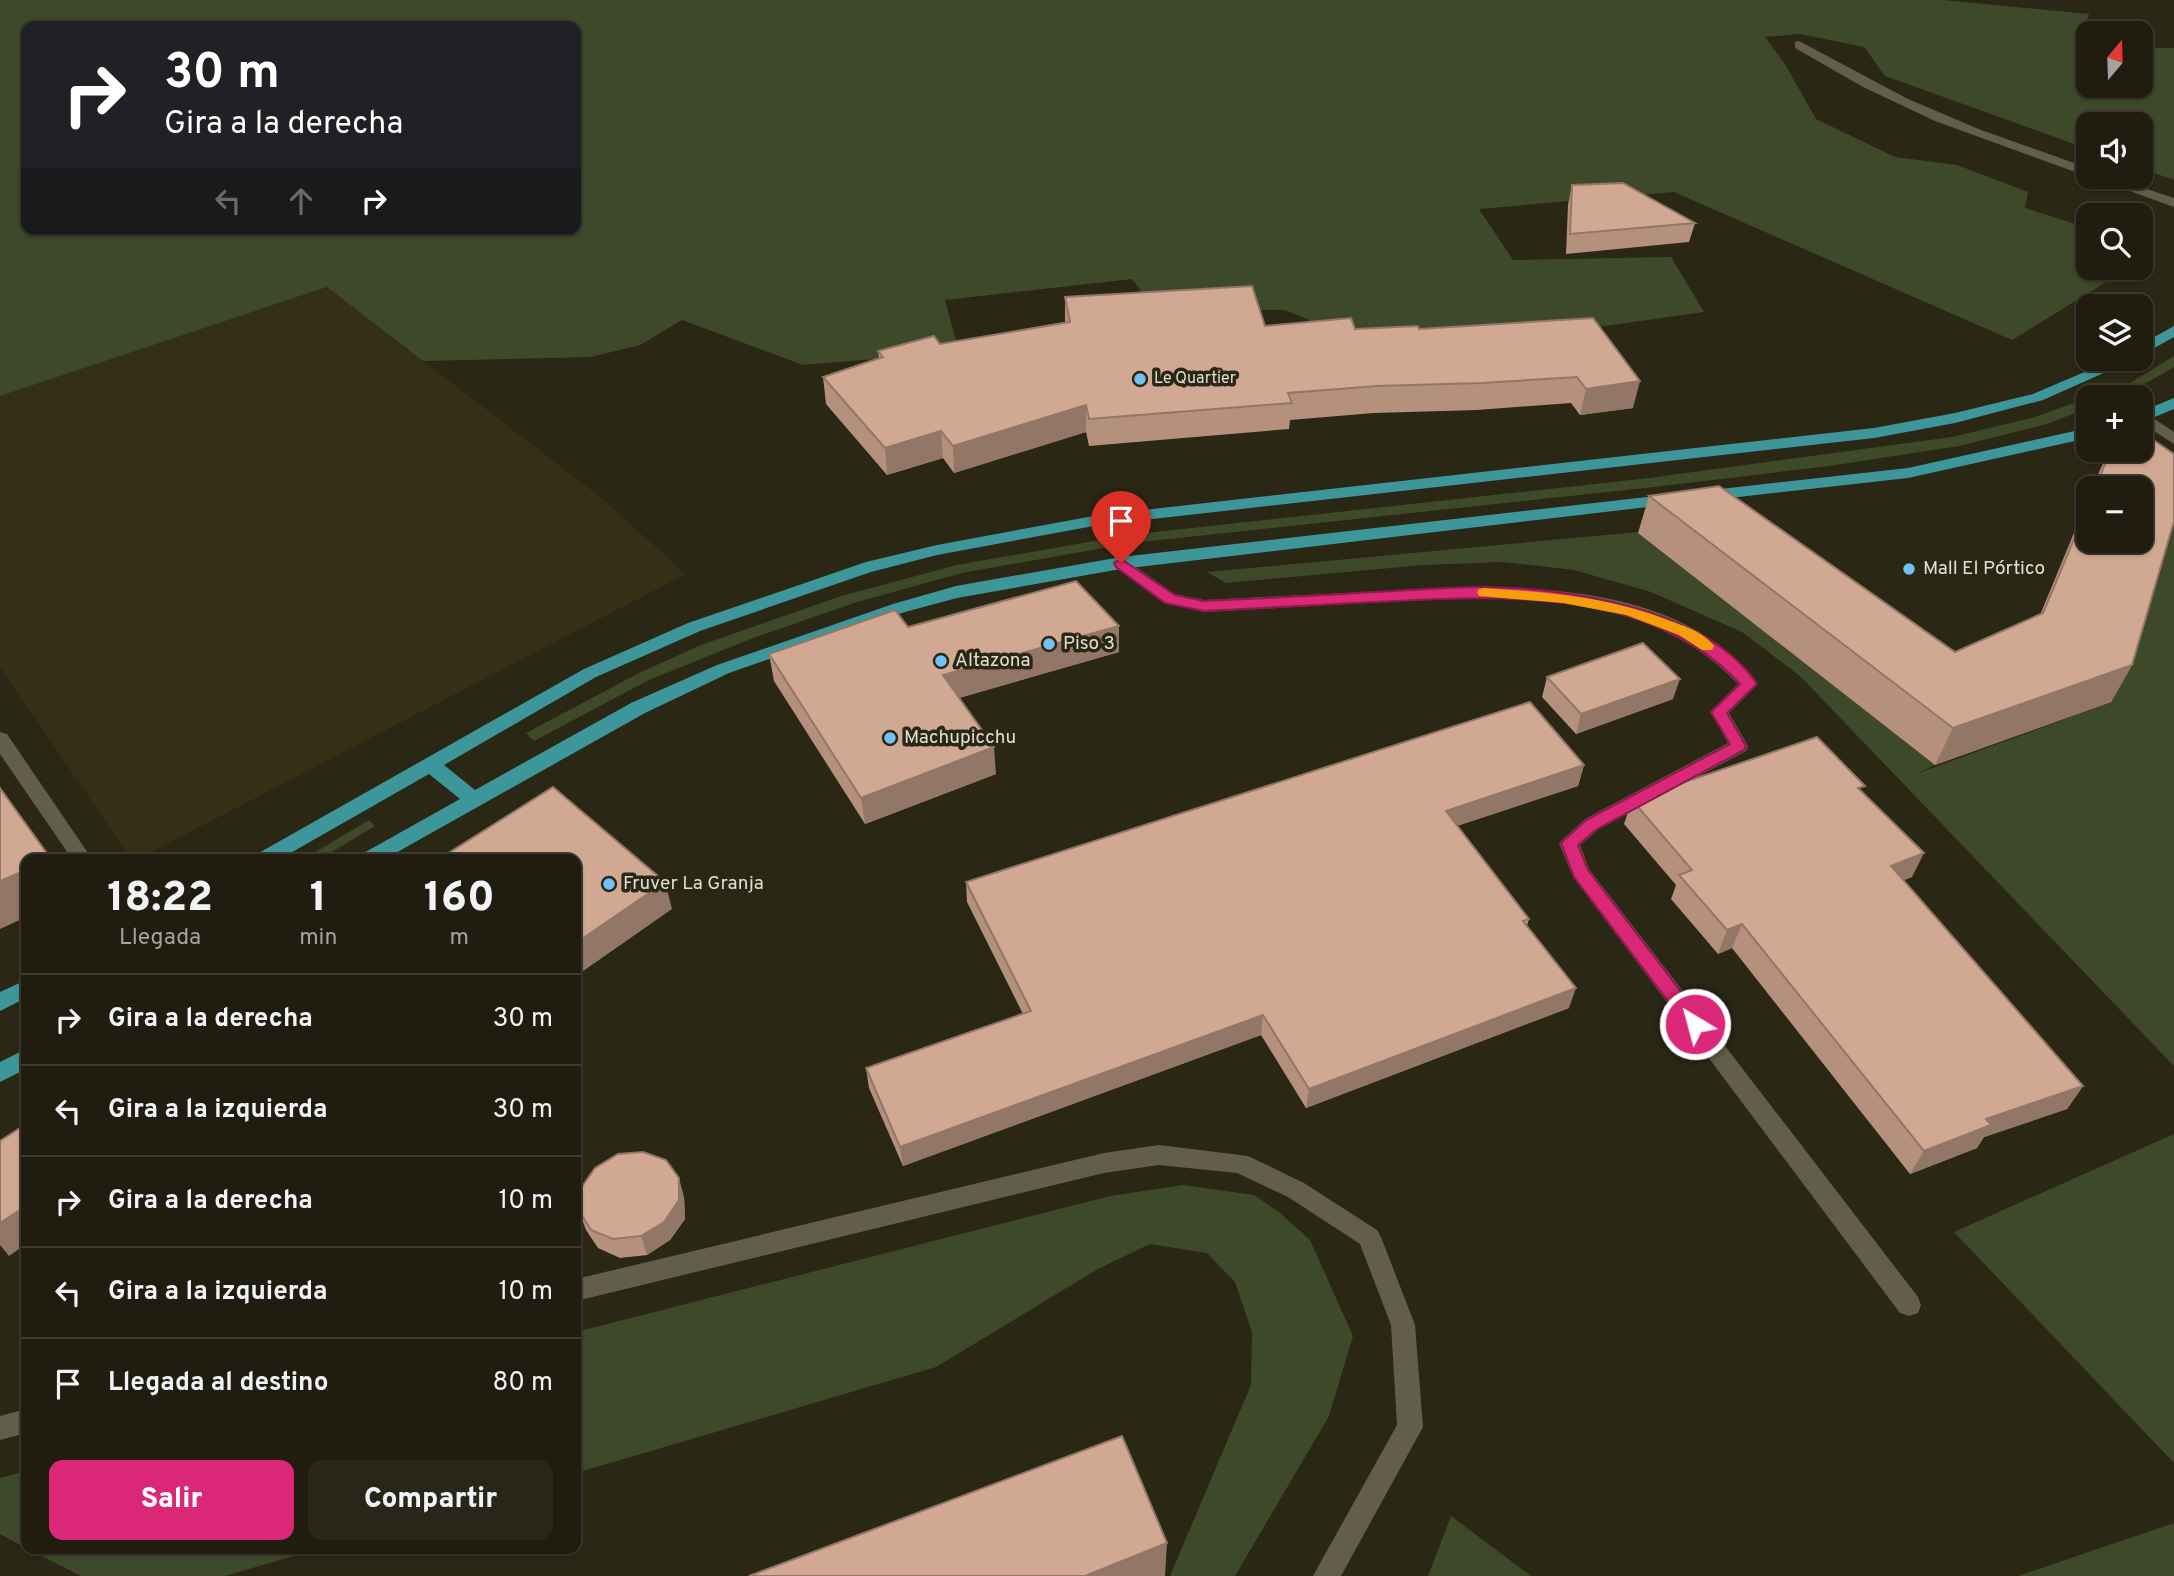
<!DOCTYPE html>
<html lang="es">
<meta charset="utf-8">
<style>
:root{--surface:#201d10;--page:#282619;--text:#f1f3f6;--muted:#a2a29f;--line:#3d3b30;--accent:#db2777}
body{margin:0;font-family:Overpass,sans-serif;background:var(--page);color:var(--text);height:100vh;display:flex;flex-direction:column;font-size:26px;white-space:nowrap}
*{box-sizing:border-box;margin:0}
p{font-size:23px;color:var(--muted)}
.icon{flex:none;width:38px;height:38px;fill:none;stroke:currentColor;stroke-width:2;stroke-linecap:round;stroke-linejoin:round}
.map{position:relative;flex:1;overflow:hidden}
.panel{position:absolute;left:21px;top:854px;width:560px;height:700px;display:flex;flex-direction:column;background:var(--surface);border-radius:14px;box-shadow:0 2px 5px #0004,0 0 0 2px var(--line)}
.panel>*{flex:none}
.banner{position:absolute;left:21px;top:21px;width:560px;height:214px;border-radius:14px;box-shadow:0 2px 5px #0004,0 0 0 2px var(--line);background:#202124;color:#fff;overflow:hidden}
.needle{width:46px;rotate:19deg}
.controls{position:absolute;left:2076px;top:21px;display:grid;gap:14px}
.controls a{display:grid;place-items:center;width:77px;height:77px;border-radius:14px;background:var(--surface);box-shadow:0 2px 5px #0004,0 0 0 2px var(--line);font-size:35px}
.pin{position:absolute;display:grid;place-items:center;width:60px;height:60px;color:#fff;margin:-72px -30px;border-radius:50% 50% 50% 0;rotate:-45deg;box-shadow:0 0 7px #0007}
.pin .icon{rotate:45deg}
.me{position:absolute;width:77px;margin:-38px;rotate:323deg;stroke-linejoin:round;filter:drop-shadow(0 0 5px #0008)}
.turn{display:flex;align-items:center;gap:24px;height:147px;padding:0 28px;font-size:32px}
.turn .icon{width:91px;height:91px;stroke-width:2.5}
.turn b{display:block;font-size:49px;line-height:60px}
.lanes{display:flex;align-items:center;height:66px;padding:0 28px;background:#0003;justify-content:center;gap:35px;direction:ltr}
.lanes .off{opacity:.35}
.eta{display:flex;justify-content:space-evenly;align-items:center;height:119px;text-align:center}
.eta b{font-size:42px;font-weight:800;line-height:49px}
.primary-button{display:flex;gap:14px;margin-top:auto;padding:14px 28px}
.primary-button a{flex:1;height:80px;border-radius:14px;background:var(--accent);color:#fff;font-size:28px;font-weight:800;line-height:80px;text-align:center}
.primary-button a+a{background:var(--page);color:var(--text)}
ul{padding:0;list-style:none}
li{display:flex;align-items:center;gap:21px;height:91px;padding:0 28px;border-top:2px solid var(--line)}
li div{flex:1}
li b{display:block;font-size:26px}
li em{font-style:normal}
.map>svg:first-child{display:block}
.built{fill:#352f16}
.green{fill:#3e492a;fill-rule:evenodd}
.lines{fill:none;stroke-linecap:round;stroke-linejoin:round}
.service{fill:#625e4a;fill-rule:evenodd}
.minor{fill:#625e4a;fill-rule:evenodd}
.primary{fill:#3d979a;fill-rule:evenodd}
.wall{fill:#b4907d}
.shaded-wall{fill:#927666}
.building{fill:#d1a891;stroke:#927666;stroke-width:2}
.route{fill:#db2777;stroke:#8e194d;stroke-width:2}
.slow{fill:#f59e0b}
.poi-dot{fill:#72c1f5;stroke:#2a2715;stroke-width:2.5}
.labels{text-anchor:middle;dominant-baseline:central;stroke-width:7;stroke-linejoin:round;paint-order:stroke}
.far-poi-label{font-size:16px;fill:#e1ded3;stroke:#2a2715;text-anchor:start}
.poi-label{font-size:19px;fill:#e1ded3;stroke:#2a2715;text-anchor:start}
</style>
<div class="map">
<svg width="2174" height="1576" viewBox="0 0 2174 1576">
<rect width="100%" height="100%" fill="#2a2715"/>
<polygon class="built" points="327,287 599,496 686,574 138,859 131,859 0,667 0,396"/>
<g class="green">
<path d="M 0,0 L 1943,0 L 2089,14 L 2080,46 L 2088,47 L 2088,86 L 2140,86 L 2140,48 L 2174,48 L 2174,180 L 2140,168 L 2140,124 L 2088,124 L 2088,149 L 1885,76 L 1864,47 L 1800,34 L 1765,37 L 1785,64 L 1816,119 L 1895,157 L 1957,165 L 2028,192 L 2025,208 L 2088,228 L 2088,268 L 2129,268 L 2012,340 L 1674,192 L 1479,209 L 1513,260 L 1671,257 L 1704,312 L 1569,331 L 1368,345 L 1285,310 L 1156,311 L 1132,279 L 945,300 L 959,352 L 803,365 L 682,320 L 640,345 L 591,357 L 423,361 L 327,287 L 0,396 ZM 26,26 L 576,26 L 576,229 L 26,229 Z"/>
<path d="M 2174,356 L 2174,367 C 2143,385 2125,397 2089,397 L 2132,382 Z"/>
<polygon points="2088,398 2088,408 2047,424 1959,446 1829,466 1654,487 1132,543 962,573 857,602 753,638 649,680 534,741 526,733 639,673 701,645 841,596 957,565 1128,535 1649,478 1952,437 2035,417"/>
<polygon points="2174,504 2174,1066 1800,676 1742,632 1651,592 1574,570 1503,562 1424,565 1226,583 1207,572 1638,532 1935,765 1916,774 2111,702"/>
<polygon points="369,820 375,826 320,859 304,859"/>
<polygon points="2174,1134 2174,1463 1954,1232"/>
<polygon points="1183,1185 1254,1195 1279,1212 1310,1240 1353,1336 1329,1416 1235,1576 1170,1576 1251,1385 1252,1332 1235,1282 1207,1253 1150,1244 1098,1269 936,1367 576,1473 576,1332 1110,1196"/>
<polygon points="26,1471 26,1548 0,1534 0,1478"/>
<polygon points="1451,1516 1531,1576 1428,1576"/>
<polygon points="2174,1523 2174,1576 2018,1576"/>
<polygon points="28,1549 318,1549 225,1576 81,1576"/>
</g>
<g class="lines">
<g class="service">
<polygon points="1799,41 1908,99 1981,130 2088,168 2089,177 1935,121 1863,87 1795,48 1795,42"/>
<polygon points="2091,177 2110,177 2174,198 2174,207"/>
<path d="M 1121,557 L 1175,594 L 1204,600 C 1257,597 1311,595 1364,592 C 1478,586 1636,574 1729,653 C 1739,662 1751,672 1758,684 L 1729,713 L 1748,746 L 1746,751 L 1599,829 L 1580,845 L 1589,869 L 1918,1297 L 1921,1305 L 1918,1313 L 1909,1316 L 1900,1313 L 1573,877 L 1559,843 L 1585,819 L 1728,743 L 1710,712 L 1738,684 C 1648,588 1505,596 1384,602 C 1324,605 1264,609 1204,612 L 1164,603 L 1115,567 L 1112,563 L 1115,559 Z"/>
</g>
<g class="minor">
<polygon points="2144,412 2174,432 2174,444 2140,422 2140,413"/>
<polygon points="0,732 7,734 92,859 72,859 0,754"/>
<polygon points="1159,1145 1248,1156 1304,1183 1377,1230 1381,1237 1415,1325 1423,1427 1341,1576 1313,1576 1397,1425 1391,1325 1360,1244 1288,1197 1237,1173 1159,1165 1104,1173 576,1301 576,1279 1104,1153"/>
<polygon points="26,1409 26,1433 0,1440 0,1416"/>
</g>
<g class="primary">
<polygon points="2174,326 2174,337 2140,356 2140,345"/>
<polygon points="2115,359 2135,359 2043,400 1955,423 1874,438 1099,525 937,555 871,572 700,631 596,677 444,765 475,790 631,703 717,665 893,604 956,586 1121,557 1673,494 1681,499 1673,504 1121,569 957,598 905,612 729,673 645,713 385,859 359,859 362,854 460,799 429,774 280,859 254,859 257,854 584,669 688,623 866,562 937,545 1099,515 1874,428 1955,413 2033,394"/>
<polygon points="2174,398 2174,409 2140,423 2140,412"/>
<polygon points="2088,428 2088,438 1908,478 1703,501 1695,496 1703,491 1908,468"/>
<polygon points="26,980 26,998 0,1011 0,992"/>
<polygon points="26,1049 26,1069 0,1082 0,1062"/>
</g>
</g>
<g class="wall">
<polygon points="1572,185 1695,223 1689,242 1566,254 1568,205"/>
<polygon points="1065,297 1265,326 1355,329 1419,329 1593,318 1633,408 1580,415 1571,403 1477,410 1374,413 1290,420 1289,429 1089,446 1086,432 954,473 943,458 887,475 826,404 823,377 879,358 878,351 940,344 1065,322"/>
<polygon points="2140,431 2174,454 2174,521 2132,665 2111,702 1935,765 1638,533 1649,496 1719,486 1955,652 2040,615 2088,499 2088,541 2140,541 2140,488 2092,488 2109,450 2140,450"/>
<polygon points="908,627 1119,652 959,698 996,774 865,824 774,681 769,654"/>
<polygon points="1547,677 1673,699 1576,734 1542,697"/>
<polygon points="1584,765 1578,786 1457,826 1529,919 1527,926 1569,1008 1306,1108 1261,1035 903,1166 869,1088 866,1068 1023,1014 967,902 966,882"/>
<polygon points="1862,792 1912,877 1903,880 2083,1086 2067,1109 1984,1137 1977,1148 1910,1174 1732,948 1718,954 1671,899 1676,885 1624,824 1632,800"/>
<polygon points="684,1197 685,1219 670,1240 647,1255 620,1258 598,1248 586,1230 579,1211"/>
</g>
<g class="shaded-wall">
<polygon points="1640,381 1633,408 1580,415 1586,389"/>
<polygon points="1086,405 1086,432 954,473 953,446"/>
<polygon points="941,431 943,458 887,475 885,448"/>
<polygon points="1119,626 1119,652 945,702 943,675"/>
<polygon points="2132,665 2111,702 1935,765 1953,728"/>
<polygon points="1680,679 1673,699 1576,734 1581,714"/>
<polygon points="994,747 996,774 865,824 861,798"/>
<polygon points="1584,765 1578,786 1441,831 1446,811"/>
<polygon points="1924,853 1912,877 1879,890 1891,866"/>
<polygon points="26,870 26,917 0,929 0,881"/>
<polygon points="665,882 672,909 576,976 576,943"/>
<polygon points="1742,924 1732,948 1718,954 1727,930"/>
<polygon points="1576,988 1569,1008 1306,1108 1309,1089"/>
<polygon points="1263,1015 1261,1035 903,1166 900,1147"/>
<polygon points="2083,1086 2067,1109 1984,1137 1977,1148 1910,1174 1924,1151 1986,1119"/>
<polygon points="679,1178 684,1197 685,1219 670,1240 647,1255 641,1236"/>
<polygon points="26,1206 26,1244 9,1256 0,1245 0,1223"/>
<polygon points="1167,1543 1165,1576 1085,1576"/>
</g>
<g class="building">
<polygon points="1623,183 1695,223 1570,234 1572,185"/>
<polygon points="1252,286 1265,326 1351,318 1355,329 1418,326 1419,329 1593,318 1640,381 1586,389 1577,377 1482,383 1377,386 1288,393 1292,403 1089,419 1086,405 953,446 941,431 885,448 823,377 883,357 878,351 934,336 940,344 1070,322 1065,297"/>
<polygon points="2140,431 2174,454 2174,521 2132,665 1953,728 1649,496 1719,486 1955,652 2043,613 2088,506 2088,541 2140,541 2140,488 2095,488 2111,450 2140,450"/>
<polygon points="1076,581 1119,626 943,675 994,747 861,798 769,654 895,610 908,627"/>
<polygon points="1643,643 1680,679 1581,714 1547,677"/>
<polygon points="1530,702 1584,765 1446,811 1529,919 1523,921 1576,988 1309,1089 1263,1015 900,1147 866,1068 1031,1011 966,882"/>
<polygon points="1817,737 1865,786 1858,788 1924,853 1891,866 2083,1086 1986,1119 1991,1125 1924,1151 1742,924 1727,930 1679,875 1692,870 1632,800"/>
<polygon points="553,787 665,882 576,943 576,859 439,859"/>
<polygon points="0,788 51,859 26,859 26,870 0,881"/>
<polygon points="26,1124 26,1206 0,1223 0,1141"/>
<polygon points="643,1152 666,1160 679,1178 679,1200 664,1222 641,1236 613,1239 591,1230 579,1211 581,1188 595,1168 618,1154"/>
<polygon points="1122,1436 1167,1543 1085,1576 749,1576"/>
</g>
<path class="route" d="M 1121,559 L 1175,595 L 1204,601 C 1255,599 1307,596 1358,593 C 1397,591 1436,588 1475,587 C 1560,586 1706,607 1757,684 L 1727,713 L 1746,746 L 1744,750 L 1597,829 L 1578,845 L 1588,870 L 1702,1019 L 1704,1024 L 1702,1029 L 1695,1031 L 1689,1029 L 1574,877 L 1561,843 L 1586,820 L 1730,744 L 1711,712 L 1740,684 C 1649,585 1497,596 1374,602 C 1317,605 1261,608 1204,611 L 1165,603 L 1116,567 L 1114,563 Z"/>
<path class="slow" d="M 1484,588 C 1547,592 1608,597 1668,620 C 1684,626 1704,632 1714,646 L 1712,650 L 1702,650 L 1679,635 L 1626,615 L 1563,603 L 1479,596 L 1477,592 L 1479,589 Z"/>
<g class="poi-dot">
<circle cx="1140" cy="379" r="7"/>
<circle cx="1909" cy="569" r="7"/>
<circle cx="1049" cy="644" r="7"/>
<circle cx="941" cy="661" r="7"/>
<circle cx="890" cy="738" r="7"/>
<circle cx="609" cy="884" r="7"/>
</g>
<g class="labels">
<g class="far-poi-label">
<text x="1154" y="379">Le Quartier</text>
</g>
<g class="poi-label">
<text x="1923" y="569">Mall El Pórtico</text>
<text x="1063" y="644">Piso 3</text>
<text x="955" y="661">Altazona</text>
<text x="904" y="738">Machupicchu</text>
<text x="623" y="884">Fruver La Granja</text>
</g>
</g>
</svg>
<div class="controls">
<a><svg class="needle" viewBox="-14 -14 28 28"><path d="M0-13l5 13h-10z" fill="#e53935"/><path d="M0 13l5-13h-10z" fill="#a2a29f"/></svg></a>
<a><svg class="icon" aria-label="sound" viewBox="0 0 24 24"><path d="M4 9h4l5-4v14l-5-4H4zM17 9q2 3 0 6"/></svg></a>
<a><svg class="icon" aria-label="search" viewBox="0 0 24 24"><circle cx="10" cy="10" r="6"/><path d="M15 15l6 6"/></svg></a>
<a><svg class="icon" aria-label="layers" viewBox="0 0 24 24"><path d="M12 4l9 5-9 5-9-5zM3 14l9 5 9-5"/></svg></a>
<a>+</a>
<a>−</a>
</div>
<div class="pin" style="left:1121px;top:563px;background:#d93025"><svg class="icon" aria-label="arrive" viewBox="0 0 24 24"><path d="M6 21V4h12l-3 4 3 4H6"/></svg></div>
<svg class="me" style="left:1695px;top:1024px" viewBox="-20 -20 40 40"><circle r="17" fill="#db2777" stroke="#fff" stroke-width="3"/><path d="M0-11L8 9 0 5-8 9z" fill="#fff"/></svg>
<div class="banner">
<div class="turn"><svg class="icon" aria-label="right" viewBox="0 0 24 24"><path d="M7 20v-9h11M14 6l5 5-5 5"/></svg><div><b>30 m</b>Gira a la derecha</div></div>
<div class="lanes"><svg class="icon off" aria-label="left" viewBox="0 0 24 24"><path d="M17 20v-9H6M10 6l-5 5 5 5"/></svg><svg class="icon off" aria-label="ahead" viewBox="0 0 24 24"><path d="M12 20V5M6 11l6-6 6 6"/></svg><svg class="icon" aria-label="right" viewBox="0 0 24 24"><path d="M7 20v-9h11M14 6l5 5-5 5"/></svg></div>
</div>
<section class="panel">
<div class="eta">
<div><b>18:22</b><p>Llegada</p></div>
<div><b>1</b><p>min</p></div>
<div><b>160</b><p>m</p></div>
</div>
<ul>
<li><svg class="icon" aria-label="right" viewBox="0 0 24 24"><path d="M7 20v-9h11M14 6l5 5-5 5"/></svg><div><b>Gira a la derecha</b></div><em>30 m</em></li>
<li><svg class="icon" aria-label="left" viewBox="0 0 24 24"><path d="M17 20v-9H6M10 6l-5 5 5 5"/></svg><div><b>Gira a la izquierda</b></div><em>30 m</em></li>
<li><svg class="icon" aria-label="right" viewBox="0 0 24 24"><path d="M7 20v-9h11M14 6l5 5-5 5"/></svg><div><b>Gira a la derecha</b></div><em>10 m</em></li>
<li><svg class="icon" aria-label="left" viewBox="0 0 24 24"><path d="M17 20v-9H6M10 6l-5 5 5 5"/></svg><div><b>Gira a la izquierda</b></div><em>10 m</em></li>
<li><svg class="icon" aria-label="arrive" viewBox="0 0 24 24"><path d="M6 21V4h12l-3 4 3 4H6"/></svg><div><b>Llegada al destino</b></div><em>80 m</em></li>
</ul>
<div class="primary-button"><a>Salir</a><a>Compartir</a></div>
</section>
</div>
